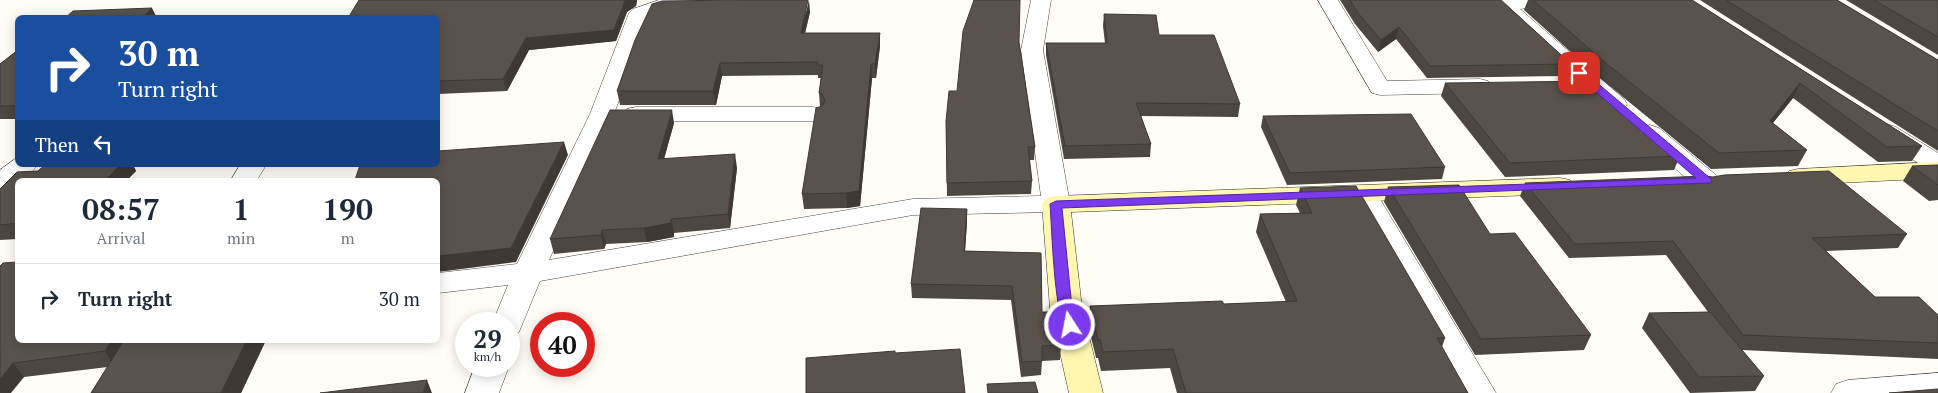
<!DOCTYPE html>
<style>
:root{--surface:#fff;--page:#f6f6f7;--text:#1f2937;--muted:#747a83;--line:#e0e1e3}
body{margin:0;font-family:"PT Serif",serif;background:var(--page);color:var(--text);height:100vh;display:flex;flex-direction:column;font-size:19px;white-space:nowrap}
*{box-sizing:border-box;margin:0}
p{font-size:16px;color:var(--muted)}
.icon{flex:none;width:28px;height:28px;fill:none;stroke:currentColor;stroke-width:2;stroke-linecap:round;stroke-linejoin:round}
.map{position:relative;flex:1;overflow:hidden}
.details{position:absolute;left:15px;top:178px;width:425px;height:165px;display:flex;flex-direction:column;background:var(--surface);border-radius:8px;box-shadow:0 2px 12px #0003}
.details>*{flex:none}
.banner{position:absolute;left:15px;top:15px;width:425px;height:152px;border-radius:8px;box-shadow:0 2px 12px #0003;background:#1a4fa0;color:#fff;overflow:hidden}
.speed{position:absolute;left:455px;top:312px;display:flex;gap:10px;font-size:25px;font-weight:700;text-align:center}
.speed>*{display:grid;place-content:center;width:65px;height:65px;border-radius:50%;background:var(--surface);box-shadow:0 2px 12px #0003;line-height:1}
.speed small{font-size:12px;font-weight:400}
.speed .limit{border:8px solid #d22;background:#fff;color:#111}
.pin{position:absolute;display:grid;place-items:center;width:42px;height:42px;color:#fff;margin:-21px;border-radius:10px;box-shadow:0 2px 8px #0006}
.me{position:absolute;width:55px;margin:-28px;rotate:349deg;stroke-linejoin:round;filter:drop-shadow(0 0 4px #0008)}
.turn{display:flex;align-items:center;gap:18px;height:105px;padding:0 20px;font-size:22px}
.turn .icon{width:65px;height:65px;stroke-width:2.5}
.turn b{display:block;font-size:35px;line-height:42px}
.then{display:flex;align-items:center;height:48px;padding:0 20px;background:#0003;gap:10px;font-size:19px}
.eta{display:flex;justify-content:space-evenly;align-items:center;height:85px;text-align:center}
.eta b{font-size:30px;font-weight:800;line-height:35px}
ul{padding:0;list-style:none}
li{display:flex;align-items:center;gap:15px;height:70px;padding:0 20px;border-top:1px solid var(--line)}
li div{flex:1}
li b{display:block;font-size:19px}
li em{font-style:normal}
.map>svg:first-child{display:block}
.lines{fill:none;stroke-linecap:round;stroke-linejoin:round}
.street-casing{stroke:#444;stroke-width:1}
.secondary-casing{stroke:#333;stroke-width:1}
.street{fill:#fff;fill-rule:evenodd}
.secondary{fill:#fff6b0;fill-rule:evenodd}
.wall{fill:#4d4742}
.shaded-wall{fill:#3f3936}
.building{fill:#5a524d;stroke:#3f3936}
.route{fill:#7c3aed;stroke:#51269a}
</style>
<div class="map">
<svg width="1938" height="393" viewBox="0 0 1938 393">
<rect width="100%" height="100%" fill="#fffdf5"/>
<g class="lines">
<defs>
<g id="street">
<polygon points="659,0 690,0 687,4 649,17 614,114 549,260 913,199 1041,196 1021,50 1031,0 1051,0 1043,50 1070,204 1066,210 1056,212 913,215 540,281 519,332 509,335 509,324 492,324 508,285 438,293 438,273 517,264 590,114 629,13 633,9"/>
<polygon points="1318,0 1338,0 1387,81 1480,79 1488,81 1492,86 1488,91 1480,93 1380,95 1372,93"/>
<polygon points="1494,0 1562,0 1559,4 1520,9 1624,99 1627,104 1624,109 1615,111 1606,109 1495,8 1492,4"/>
<polygon points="636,107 813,107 822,109 825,114 822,119 813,121 636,121 627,119 624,114 627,109"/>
<polygon points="1887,124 1896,127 1938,153 1938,172 1929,170 1878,137 1874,132 1878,127"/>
<polygon points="1650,125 1659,128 1716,175 1719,181 1716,187 1706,189 1696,187 1641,138 1637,133 1641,128"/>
<path d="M 15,159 L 18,159 L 18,165 L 37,165 C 33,171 25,180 18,180 L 18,183 L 10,189 L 0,191 L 0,170 Z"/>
<polygon points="240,165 266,165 257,180 231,180"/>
<polygon points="1363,186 1373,188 1377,194 1496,393 1462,393 1349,194 1353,188"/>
<polygon points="475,366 509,366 499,393 465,393"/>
<polygon points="1938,373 1938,393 1831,393 1836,384 1848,380"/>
</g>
<g id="secondary">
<polygon points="1938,162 1938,178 1798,185 1789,183 1785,177 1789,171 1798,169"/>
<polygon points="1560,178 1570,180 1574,186 1570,192 1560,194 1071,212 1082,308 1103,393 1069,393 1050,308 1042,204 1046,198 1056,196"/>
</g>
</defs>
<use href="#street" class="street-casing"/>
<use href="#secondary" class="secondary-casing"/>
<use href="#street" class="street"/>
<use href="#secondary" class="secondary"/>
</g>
<g class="wall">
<polygon points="359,0 637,0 636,6 627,12 616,41 529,50 507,91 438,94 438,18"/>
<polygon points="1340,0 1501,0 1571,64 1566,76 1427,78 1396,39 1378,52 1355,24"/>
<polygon points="1528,0 1692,0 1922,146 1912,161 1878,162 1793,98 1773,123 1807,150 1798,166 1711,169 1601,79 1524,10"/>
<polygon points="1700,0 1837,0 1938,60 1938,151"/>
<polygon points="1846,0 1938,0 1938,55"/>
<polygon points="810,12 805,33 880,46 876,78 872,78 860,206 847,208 804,209 802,194 820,107 819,93 821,78 818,78 818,75 722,76 716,105 620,105 617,91"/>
<polygon points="1104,14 1159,35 1240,104 1238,117 1141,116 1151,144 1150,157 1064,159 1046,55 1046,43 1105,43 1103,26"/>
<polygon points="1019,42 1035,147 1034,160 1029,160 1032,181 1031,194 947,196 946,121 957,91"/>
<polygon points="18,50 18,119 0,119 0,64"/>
<polygon points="1445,83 1680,156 1674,170 1505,177 1441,96"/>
<polygon points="1263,116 1445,167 1442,179 1287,185 1261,127"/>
<polygon points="674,123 664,159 737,168 730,228 674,233 674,237 647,242 606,244 604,249 554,254 550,239"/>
<polygon points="45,165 136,165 134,167 136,171 127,180 18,180 18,239 0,240 0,189 17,172 38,171"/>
<polygon points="1938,165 1938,200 1929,201 1903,181 1912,166"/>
<polygon points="1525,183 1907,234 1898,248 1826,251 1875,297 1938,315 1938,359 1742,350 1764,376 1755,391 1690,393 1642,328 1649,313 1708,312 1666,255 1569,258 1520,196"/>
<polygon points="1388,187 1490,234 1591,335 1584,350 1475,355 1384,202"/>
<polygon points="1300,188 1445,338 1442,347 1468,393 1177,393 1170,368 1101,371 1098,358 1096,358 1088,324 1090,306 1224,304 1286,302 1256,232 1260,214 1300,213 1296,205"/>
<polygon points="967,209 967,222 965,251 1041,253 1042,312 1061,345 1060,360 1042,361 1041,375 1021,377 1011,300 912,298 911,284"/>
<polygon points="18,340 266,340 241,393 91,393 108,367 24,377 0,393"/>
</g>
<g class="shaded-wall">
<polygon points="626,0 637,0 636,6 627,12 616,41 529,50 507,91 503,79 526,38"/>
<polygon points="809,0 810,12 802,46 801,33"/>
<polygon points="152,8 157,18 142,18"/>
<polygon points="1399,27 1396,39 1378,52 1381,40"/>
<polygon points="880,33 880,46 876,78 875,64"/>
<polygon points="720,63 722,76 716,105 713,91"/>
<polygon points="871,64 872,78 860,206 847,208 846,193"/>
<polygon points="1800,83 1793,98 1762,136 1770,121"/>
<polygon points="672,110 674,123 660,173 658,159"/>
<polygon points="564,142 568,155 516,262 438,272 438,256"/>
<polygon points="735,154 737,168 730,228 728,214"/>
<polygon points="120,165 136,165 134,167 136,171 127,180 106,180"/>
<polygon points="967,209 967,222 964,265 964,251"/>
<polygon points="671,219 674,233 674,237 647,242 644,228"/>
<polygon points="602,230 606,244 604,249 601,235"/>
<polygon points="112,340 130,340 114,366 105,351"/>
<polygon points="247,340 266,340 241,393 221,393"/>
<polygon points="13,363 24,377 11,393 0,393 0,379"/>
<polygon points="427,380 432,393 423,393"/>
</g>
<g class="building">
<polygon points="359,0 626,0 625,1 614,30 526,38 503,79 438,81 438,18 348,18"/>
<polygon points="742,0 808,0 801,33 880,33 875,64 871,64 859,191 846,193 802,194 816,108 822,106 825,101 822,94 819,93 823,65 817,65 818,62 720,63 713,91 617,91 635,40 652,4 662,1"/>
<polygon points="974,0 1020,0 1019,42 1035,147 1028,147 1032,181 947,183 946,121 949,91 957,91 963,31"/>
<polygon points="1350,0 1501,0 1571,64 1430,66 1399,27 1381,40 1358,13"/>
<polygon points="1533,0 1692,0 1922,146 1887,147 1800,83 1770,121 1807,150 1719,153 1607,64"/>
<polygon points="1726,0 1837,0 1938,60 1938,131"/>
<polygon points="1874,0 1938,0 1938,37"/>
<polygon points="152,8 142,18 65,18 73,11"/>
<polygon points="1104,14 1156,15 1159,35 1214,35 1240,104 1136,103 1151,144 1065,146 1046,43 1107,43"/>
<polygon points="18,50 18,106 0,106 0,64"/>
<polygon points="1590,81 1680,156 1510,163 1445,83"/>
<polygon points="610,110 672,110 658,159 735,154 728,214 671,219 671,223 644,228 602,230 601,235 550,239"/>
<polygon points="1411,114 1445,167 1290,173 1263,116"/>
<polygon points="564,142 511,248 438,256 438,180 355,180 360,165 438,165 438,151"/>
<polygon points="45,165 120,165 106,180 18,180 18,223 0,225 0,189 17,172 38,171"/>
<polygon points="1938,165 1938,185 1912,166"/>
<polygon points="1829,171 1907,234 1812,238 1875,297 1919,297 1938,315 1938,343 1743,335 1673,241 1575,244 1525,183 1705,176 1713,177 1724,175"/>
<polygon points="1459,185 1490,234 1515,233 1591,335 1481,339 1388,187"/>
<polygon points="1356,186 1445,338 1437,338 1468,393 1186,393 1173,349 1103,352 1100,339 1098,340 1090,306 1222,301 1224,304 1297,301 1260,214 1312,213 1300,188"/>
<polygon points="921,208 967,209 964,251 1041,253 1042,312 1053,312 1061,345 1042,346 1042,361 1022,362 1012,286 911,284"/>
<polygon points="18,262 18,340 112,340 105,351 13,363 0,379 0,266 3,263"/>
<polygon points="1710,312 1764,376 1699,377 1649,313"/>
<polygon points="124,340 247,340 221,393 91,393"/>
<polygon points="960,349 965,393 806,393 806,358 895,351 895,353"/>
<polygon points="427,380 423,393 320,393"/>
<polygon points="1035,382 1038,393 988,393 987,384"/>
<polygon points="1938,389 1938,393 1889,393"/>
</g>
<path class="route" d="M 1579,70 L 1583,71 L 1710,178 L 1712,181 L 1710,183 L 1062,208 L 1072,308 L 1076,325 L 1075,328 L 1065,328 C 1054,309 1052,230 1050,204 L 1056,201 L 1696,178 L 1576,75 L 1576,71 Z"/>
</svg>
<div class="speed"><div>29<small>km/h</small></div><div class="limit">40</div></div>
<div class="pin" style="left:1579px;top:73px;background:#d93025"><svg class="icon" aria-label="arrive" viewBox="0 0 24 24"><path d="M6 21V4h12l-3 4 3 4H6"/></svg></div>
<svg class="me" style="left:1070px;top:325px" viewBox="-20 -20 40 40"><circle r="17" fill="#7c3aed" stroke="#fff" stroke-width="3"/><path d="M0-11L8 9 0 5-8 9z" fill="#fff"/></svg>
<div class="banner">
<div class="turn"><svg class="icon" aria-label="right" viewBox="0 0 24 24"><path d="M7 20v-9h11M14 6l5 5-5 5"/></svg><div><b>30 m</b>Turn right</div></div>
<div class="then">Then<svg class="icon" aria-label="left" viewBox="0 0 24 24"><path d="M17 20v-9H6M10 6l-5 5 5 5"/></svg></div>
</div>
<section class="details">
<div class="eta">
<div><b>08:57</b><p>Arrival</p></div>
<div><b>1</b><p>min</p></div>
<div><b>190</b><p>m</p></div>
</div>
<ul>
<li><svg class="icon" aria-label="right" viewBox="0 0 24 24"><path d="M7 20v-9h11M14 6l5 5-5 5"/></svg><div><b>Turn right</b></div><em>30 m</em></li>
</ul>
</section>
</div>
